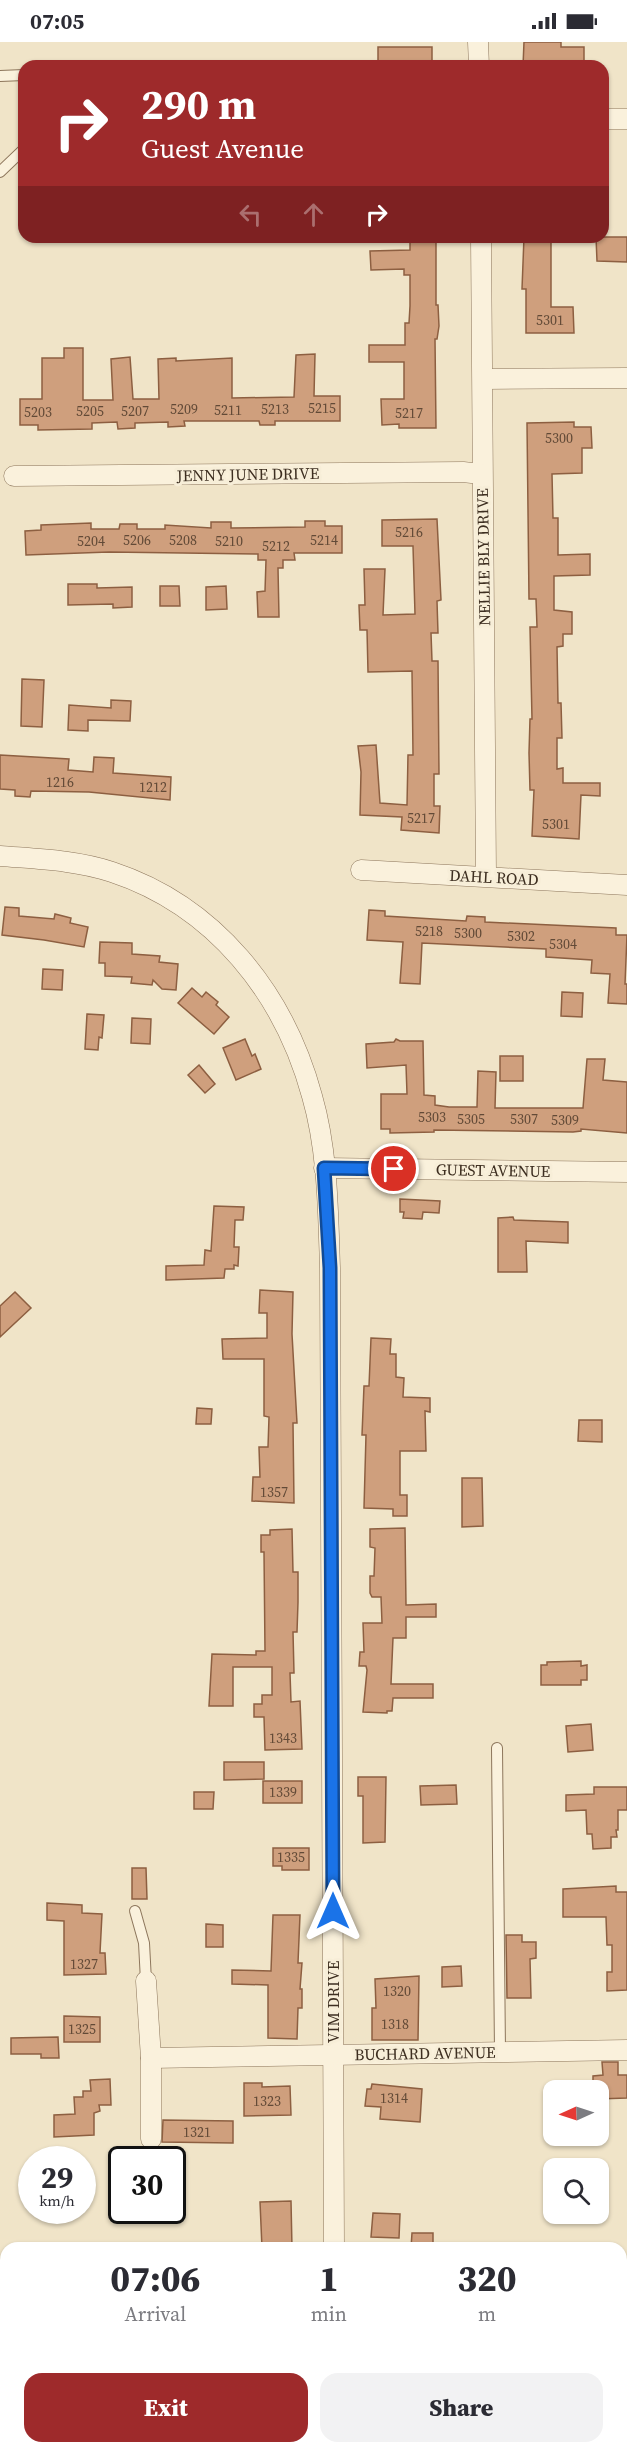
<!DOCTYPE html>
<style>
:root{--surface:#fff;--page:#f2f2f3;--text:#2b2b33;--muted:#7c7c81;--accent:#9e2a2b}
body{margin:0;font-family:"Source Serif 4",serif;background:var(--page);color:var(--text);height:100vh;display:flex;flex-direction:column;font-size:22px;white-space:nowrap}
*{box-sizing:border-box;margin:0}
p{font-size:20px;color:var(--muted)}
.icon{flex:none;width:33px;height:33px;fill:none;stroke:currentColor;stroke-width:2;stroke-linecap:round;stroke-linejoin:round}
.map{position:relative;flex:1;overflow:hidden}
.details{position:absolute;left:0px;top:2200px;width:627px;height:212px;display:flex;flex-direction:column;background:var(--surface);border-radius:18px 18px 0 0;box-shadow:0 2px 4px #0004}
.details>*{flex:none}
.hud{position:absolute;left:18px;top:18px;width:591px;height:183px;border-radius:18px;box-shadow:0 2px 4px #0004;background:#9e2a2b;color:#fff;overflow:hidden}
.needle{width:39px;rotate:267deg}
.controls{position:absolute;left:543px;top:2038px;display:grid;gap:12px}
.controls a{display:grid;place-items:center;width:66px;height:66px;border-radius:12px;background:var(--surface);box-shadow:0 2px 4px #0004;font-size:30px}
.speed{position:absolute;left:18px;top:2104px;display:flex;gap:12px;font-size:30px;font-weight:700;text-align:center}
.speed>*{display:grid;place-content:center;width:78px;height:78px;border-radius:50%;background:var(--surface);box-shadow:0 2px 4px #0004;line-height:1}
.speed small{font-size:15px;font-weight:400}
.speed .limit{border:3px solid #111;border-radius:9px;background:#fff;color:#111}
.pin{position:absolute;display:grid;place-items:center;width:51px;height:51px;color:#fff;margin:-26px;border:3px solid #fff;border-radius:50%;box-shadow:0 2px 6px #0007}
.me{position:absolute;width:66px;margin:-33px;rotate:0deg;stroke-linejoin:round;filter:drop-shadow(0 0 4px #0008)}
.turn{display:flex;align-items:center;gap:21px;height:126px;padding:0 24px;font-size:27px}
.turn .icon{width:78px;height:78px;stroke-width:2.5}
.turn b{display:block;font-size:42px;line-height:51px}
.lanes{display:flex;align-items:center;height:57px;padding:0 24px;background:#0003;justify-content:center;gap:30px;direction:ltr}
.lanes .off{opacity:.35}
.eta{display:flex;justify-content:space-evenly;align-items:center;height:102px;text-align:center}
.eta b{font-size:36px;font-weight:800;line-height:42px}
.cta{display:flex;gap:12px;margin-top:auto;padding:12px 24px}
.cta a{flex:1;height:69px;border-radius:18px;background:var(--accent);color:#fff;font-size:24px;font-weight:800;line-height:69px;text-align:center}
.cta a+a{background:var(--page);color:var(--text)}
.status{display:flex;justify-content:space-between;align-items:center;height:42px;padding:0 30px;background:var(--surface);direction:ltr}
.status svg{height:16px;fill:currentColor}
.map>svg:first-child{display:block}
.building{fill:#cf9f7d;stroke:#8d5f41;stroke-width:1.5}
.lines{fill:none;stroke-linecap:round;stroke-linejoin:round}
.lane-casing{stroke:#8d765c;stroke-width:12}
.street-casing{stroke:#8d765c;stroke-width:21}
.lane{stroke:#faf1dc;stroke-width:10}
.street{stroke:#faf1dc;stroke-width:20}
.route-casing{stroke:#114b97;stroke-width:15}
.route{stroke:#1a73e8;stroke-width:10}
.labels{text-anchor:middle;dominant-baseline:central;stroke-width:6;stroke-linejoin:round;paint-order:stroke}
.number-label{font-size:14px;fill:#624a37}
.street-label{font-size:16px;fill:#3d2e20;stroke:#f7eed8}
</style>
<div class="status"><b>07:05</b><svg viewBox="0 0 49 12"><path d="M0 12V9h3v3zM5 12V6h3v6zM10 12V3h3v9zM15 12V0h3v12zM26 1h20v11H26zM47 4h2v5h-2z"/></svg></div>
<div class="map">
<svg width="627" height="2411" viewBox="0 0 627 2411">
<rect width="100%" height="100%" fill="#f0e4c8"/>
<g class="building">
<polygon points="524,0 561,0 561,5 584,5 584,24 523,24"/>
<rect x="378" y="5" width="54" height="19"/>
<polygon points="410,195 436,195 436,263 438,263 439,284 437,297 435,297 436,386 399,386 399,382 382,383 381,357 404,357 404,320 369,320 369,303 405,303 405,281 409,281 410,264 410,233 404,233 404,227 371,228 370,209 410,208"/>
<polygon points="524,195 551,195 551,265 573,265 574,291 526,291 526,247 522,247"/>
<polygon points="596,195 627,195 627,220 597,219"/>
<polygon points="64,306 83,306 83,358 113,358 111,317 130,315 133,357 159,357 158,317 176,316 176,319 232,316 232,356 294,355 296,313 315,312 314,354 340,354 340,379 275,379 275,383 260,383 259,379 184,379 185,384 168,385 168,380 135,381 135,386 118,387 117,380 92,381 92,387 38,388 38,383 20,383 20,357 42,357 42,316 64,316"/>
<polygon points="574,380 574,385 591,385 592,406 582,406 582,431 552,432 553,476 558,476 558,513 590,512 590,533 554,534 554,568 572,570 572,592 563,592 563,604 557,605 558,661 561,661 562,696 557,696 557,727 563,726 563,741 600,741 600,754 581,753 579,797 532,794 534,748 530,748 529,711 530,677 532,677 530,585 537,585 536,557 529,557 527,381"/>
<polygon points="437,477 441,558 437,559 438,591 431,591 432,619 438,619 439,732 434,732 434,764 440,764 439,791 401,788 402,775 360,773 361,730 358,704 376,703 380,761 407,763 408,713 413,713 412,629 368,630 367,588 360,588 359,563 365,563 364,527 385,527 383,573 415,572 413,504 382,504 382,478"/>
<polygon points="305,479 325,479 325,484 342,484 342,511 294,511 295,518 283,518 283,526 278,526 279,575 258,575 257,550 265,549 266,518 258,518 258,512 109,510 26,513 25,489 41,488 41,483 91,481 91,487 119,487 120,482 137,482 137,487 165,487 165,483 211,486 211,480 231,480 231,486 305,485"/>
<polygon points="68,542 97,542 97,546 132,545 132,565 113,566 113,562 68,563"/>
<polygon points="160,544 179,544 180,564 160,564"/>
<polygon points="226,544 227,567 206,568 206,545"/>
<polygon points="22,637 44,638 42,685 21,684"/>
<polygon points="111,658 131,659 130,679 88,678 88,689 68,688 69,663 111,666"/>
<polygon points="0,713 69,717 68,728 93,730 94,715 114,716 113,731 171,735 170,758 89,750 31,749 30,755 15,754 15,748 0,747"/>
<polygon points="5,865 19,866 19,874 54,877 55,872 71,876 70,881 88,885 84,905 44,898 2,893"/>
<polygon points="369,868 385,869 385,874 466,879 467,874 485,875 485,880 616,886 616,893 627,893 625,942 627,942 627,962 608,961 610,932 591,931 592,918 546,915 546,907 422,901 420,942 400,941 403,900 367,898"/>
<polygon points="100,900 132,901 132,912 160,914 159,920 178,922 176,948 162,947 153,938 152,943 131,941 132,935 105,934 105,921 99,921"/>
<polygon points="43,927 63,928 62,948 42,947"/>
<polygon points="192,946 202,955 206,950 218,960 216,963 229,975 214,992 178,961"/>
<polygon points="562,950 583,951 582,975 561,974"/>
<polygon points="87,972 104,973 102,996 99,995 98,1008 85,1007"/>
<polygon points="132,976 151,977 150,1002 131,1001"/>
<polygon points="245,997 252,1014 255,1012 261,1027 236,1038 223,1006"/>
<polygon points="396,997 400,999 423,999 424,1053 435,1054 435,1063 449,1065 477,1065 478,1029 496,1030 495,1066 583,1066 587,1017 605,1017 603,1038 627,1040 627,1091 581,1087 581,1089 573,1090 434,1088 434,1090 390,1091 390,1087 381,1087 381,1052 407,1052 406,1023 367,1026 366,1002 394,1000"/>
<rect x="500" y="1014" width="23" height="25"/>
<polygon points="199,1023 215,1042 205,1051 188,1033"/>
<polygon points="400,1157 440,1159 439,1171 423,1170 422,1177 403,1176 404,1170 400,1170"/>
<polygon points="214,1164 244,1165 243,1178 235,1178 234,1205 239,1205 238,1224 234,1223 234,1227 225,1227 224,1236 166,1238 166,1224 204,1223 205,1208 211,1209"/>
<polygon points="513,1175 514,1178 568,1180 568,1201 526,1199 527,1230 498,1230 498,1176"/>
<polygon points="260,1248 293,1250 292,1292 297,1381 293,1381 294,1461 252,1459 253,1435 260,1435 259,1405 268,1405 269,1375 264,1374 264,1317 223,1317 222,1297 267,1296 267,1271 259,1271"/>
<polygon points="15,1250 31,1266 0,1295 0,1264"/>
<polygon points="371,1296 391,1297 390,1312 396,1312 396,1335 404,1336 403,1355 430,1356 430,1370 425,1369 426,1409 400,1409 400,1453 407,1453 407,1474 393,1474 393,1467 364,1466 366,1393 362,1393 364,1344 369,1344"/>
<polygon points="197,1366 212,1367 211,1382 196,1382"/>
<polygon points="579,1378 602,1378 602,1400 578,1399"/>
<polygon points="462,1436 482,1436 483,1484 462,1485"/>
<polygon points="405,1486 406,1563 436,1562 436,1575 406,1575 406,1596 393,1596 391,1642 433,1642 433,1656 393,1656 392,1669 387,1669 387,1671 363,1670 367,1628 366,1624 359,1624 360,1610 364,1610 363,1581 382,1581 381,1555 372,1555 370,1551 370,1534 374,1534 375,1506 370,1505 370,1487"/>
<polygon points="292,1487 293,1530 298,1530 298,1560 297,1590 293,1590 294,1631 290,1631 291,1660 300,1659 302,1707 265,1708 264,1675 254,1675 254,1662 262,1662 262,1653 272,1653 272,1625 233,1625 233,1664 209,1664 212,1612 256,1613 256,1609 265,1609 264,1510 261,1510 261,1493 270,1493 270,1488"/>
<polygon points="581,1619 581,1624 587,1623 587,1638 581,1638 581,1643 541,1643 541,1623 547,1623 547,1620"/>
<polygon points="591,1682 593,1708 568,1710 566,1684"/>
<polygon points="224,1720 264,1720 264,1737 224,1738"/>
<polygon points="358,1735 386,1735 385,1800 363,1801 363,1754 358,1754"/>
<rect x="263" y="1739" width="39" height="22"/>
<polygon points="456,1743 457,1762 421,1763 420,1744"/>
<polygon points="594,1745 627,1745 627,1768 618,1768 618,1788 616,1788 617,1795 611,1795 611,1806 593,1807 592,1792 587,1792 586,1768 566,1769 566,1753 594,1752"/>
<polygon points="194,1750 214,1750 213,1767 194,1767"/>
<polygon points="273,1806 309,1806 309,1828 282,1828 282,1824 273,1824"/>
<polygon points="132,1826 146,1826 147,1857 132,1857"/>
<polygon points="616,1844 616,1850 627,1850 627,1948 607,1949 607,1930 612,1930 612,1903 607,1903 606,1875 563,1875 563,1847"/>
<polygon points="47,1861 82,1863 82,1871 102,1872 100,1911 105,1911 106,1932 64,1933 64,1879 47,1878"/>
<polygon points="273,1873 300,1873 298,1921 302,1921 300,1947 302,1947 302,1966 298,1966 297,1997 268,1996 268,1943 232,1942 232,1928 271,1929"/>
<polygon points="206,1882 223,1883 223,1905 206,1905"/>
<polygon points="506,1893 522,1893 522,1900 536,1900 536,1916 530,1917 531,1956 507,1956"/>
<polygon points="461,1924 462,1944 442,1945 442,1925"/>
<polygon points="419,1934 418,1998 372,1998 372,1966 376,1966 375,1937"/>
<polygon points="64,1974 100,1975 100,2000 64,2000"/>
<polygon points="58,1995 59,2016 41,2016 41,2012 11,2012 11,1996"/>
<polygon points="602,2020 618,2020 618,2033 627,2033 627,2056 598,2057 598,2049 593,2049 593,2034 603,2033"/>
<polygon points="110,2037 111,2063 99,2063 100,2069 94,2071 94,2093 54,2095 54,2073 75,2072 74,2055 83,2055 83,2049 91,2049 90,2038"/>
<polygon points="244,2041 262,2041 262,2045 290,2044 291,2073 244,2074"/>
<polygon points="372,2042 422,2047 420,2080 380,2077 381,2065 365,2064 367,2047 371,2047"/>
<polygon points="163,2078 233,2079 233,2101 162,2100"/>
<polygon points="291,2159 292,2206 262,2206 260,2160"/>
<polygon points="373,2171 400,2172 399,2196 371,2195"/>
<polygon points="412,2191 433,2191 433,2206 411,2206"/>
</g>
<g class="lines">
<defs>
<g id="lane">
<polyline points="0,34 24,33"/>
<polyline points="0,130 24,107"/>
<polyline points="497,1706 500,2010"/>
<polyline points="135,1869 144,1901 146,1939"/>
<polyline points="500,2411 500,2406"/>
</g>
<g id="street">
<polyline points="478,0 479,24"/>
<polyline points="603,77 627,77"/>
<polyline points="481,195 486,834"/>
<polyline points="483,337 627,336"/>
<polyline points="14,434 463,430 481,432"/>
<path d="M 0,814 C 37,817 76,818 112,830 C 215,864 284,951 312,1054 C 328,1109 328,1169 330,1226 L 334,2206"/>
<polyline points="361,828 627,843"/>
<polyline points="324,1126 627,1130"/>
<polyline points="146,1939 151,2016 151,2097"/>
<polyline points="151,2016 627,2008"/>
<polyline points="335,2406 335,2411"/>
</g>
</defs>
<use href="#lane" class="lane-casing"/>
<use href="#street" class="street-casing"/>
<use href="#lane" class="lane"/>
<use href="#street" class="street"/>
</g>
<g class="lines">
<defs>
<polyline id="route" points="333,1869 330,1226 324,1126 394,1127"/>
</defs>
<use href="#route" class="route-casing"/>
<use href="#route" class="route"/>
</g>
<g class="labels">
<g class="number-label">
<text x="550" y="278">5301</text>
<text x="322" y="366">5215</text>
<text x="184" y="367">5209</text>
<text x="275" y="367">5213</text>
<text x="228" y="368">5211</text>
<text x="90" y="369">5205</text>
<text x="135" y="369">5207</text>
<text x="38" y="370">5203</text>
<text x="409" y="371">5217</text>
<text x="559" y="396">5300</text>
<text x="409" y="490">5216</text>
<text x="137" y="498">5206</text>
<text x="183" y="498">5208</text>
<text x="324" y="498">5214</text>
<text x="91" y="499">5204</text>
<text x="229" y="499">5210</text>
<text x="276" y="504">5212</text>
<text x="60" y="740">1216</text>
<text x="153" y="745">1212</text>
<text x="421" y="776">5217</text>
<text x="556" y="782">5301</text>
<text x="429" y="889">5218</text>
<text x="468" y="891">5300</text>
<text x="521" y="894">5302</text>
<text x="563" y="902">5304</text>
<text x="432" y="1075">5303</text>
<text x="471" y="1077">5305</text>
<text x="524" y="1077">5307</text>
<text x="565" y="1078">5309</text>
<text x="274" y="1450">1357</text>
<text x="283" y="1696">1343</text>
<text x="283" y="1750">1339</text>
<text x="291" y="1815">1335</text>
<text x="84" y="1922">1327</text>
<text x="397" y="1949">1320</text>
<text x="395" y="1982">1318</text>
<text x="82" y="1987">1325</text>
<text x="394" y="2056">1314</text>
<text x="267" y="2059">1323</text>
<text x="197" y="2090">1321</text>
</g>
<g class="street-label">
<text transform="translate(248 432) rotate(-1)">JENNY JUNE DRIVE</text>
<text transform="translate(483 515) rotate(-91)">NELLIE BLY DRIVE</text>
<text transform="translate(494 835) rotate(3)">DAHL ROAD</text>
<text transform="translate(493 1128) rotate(1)">GUEST AVENUE</text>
<text transform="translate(333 1960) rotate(-90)">VIM DRIVE</text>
<text transform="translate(425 2011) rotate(-1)">BUCHARD AVENUE</text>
</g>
</g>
</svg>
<div class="controls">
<a><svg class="needle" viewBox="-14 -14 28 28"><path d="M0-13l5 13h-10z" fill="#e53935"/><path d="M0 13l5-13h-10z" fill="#7c7c81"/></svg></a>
<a><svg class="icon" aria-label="search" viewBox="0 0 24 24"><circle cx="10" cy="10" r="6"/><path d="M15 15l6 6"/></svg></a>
</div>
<div class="speed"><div>29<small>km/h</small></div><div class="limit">30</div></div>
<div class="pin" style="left:394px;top:1127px;background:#d93025"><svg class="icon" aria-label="arrive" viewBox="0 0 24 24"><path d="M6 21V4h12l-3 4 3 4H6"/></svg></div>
<svg class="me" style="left:333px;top:1869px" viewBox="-20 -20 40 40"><path d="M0-17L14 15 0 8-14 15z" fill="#1a73e8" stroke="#fff" stroke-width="4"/></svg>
<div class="hud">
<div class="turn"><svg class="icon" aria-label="right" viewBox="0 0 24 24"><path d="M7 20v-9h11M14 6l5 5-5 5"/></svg><div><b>290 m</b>Guest Avenue</div></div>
<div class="lanes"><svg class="icon off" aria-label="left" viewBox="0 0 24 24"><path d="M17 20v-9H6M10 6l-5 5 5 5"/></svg><svg class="icon off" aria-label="ahead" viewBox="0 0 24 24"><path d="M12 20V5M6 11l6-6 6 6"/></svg><svg class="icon" aria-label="right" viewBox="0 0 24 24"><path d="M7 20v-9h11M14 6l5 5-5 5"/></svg></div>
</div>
<section class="details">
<div class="eta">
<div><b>07:06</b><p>Arrival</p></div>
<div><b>1</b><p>min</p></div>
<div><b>320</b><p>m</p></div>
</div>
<div class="cta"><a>Exit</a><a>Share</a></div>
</section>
</div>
